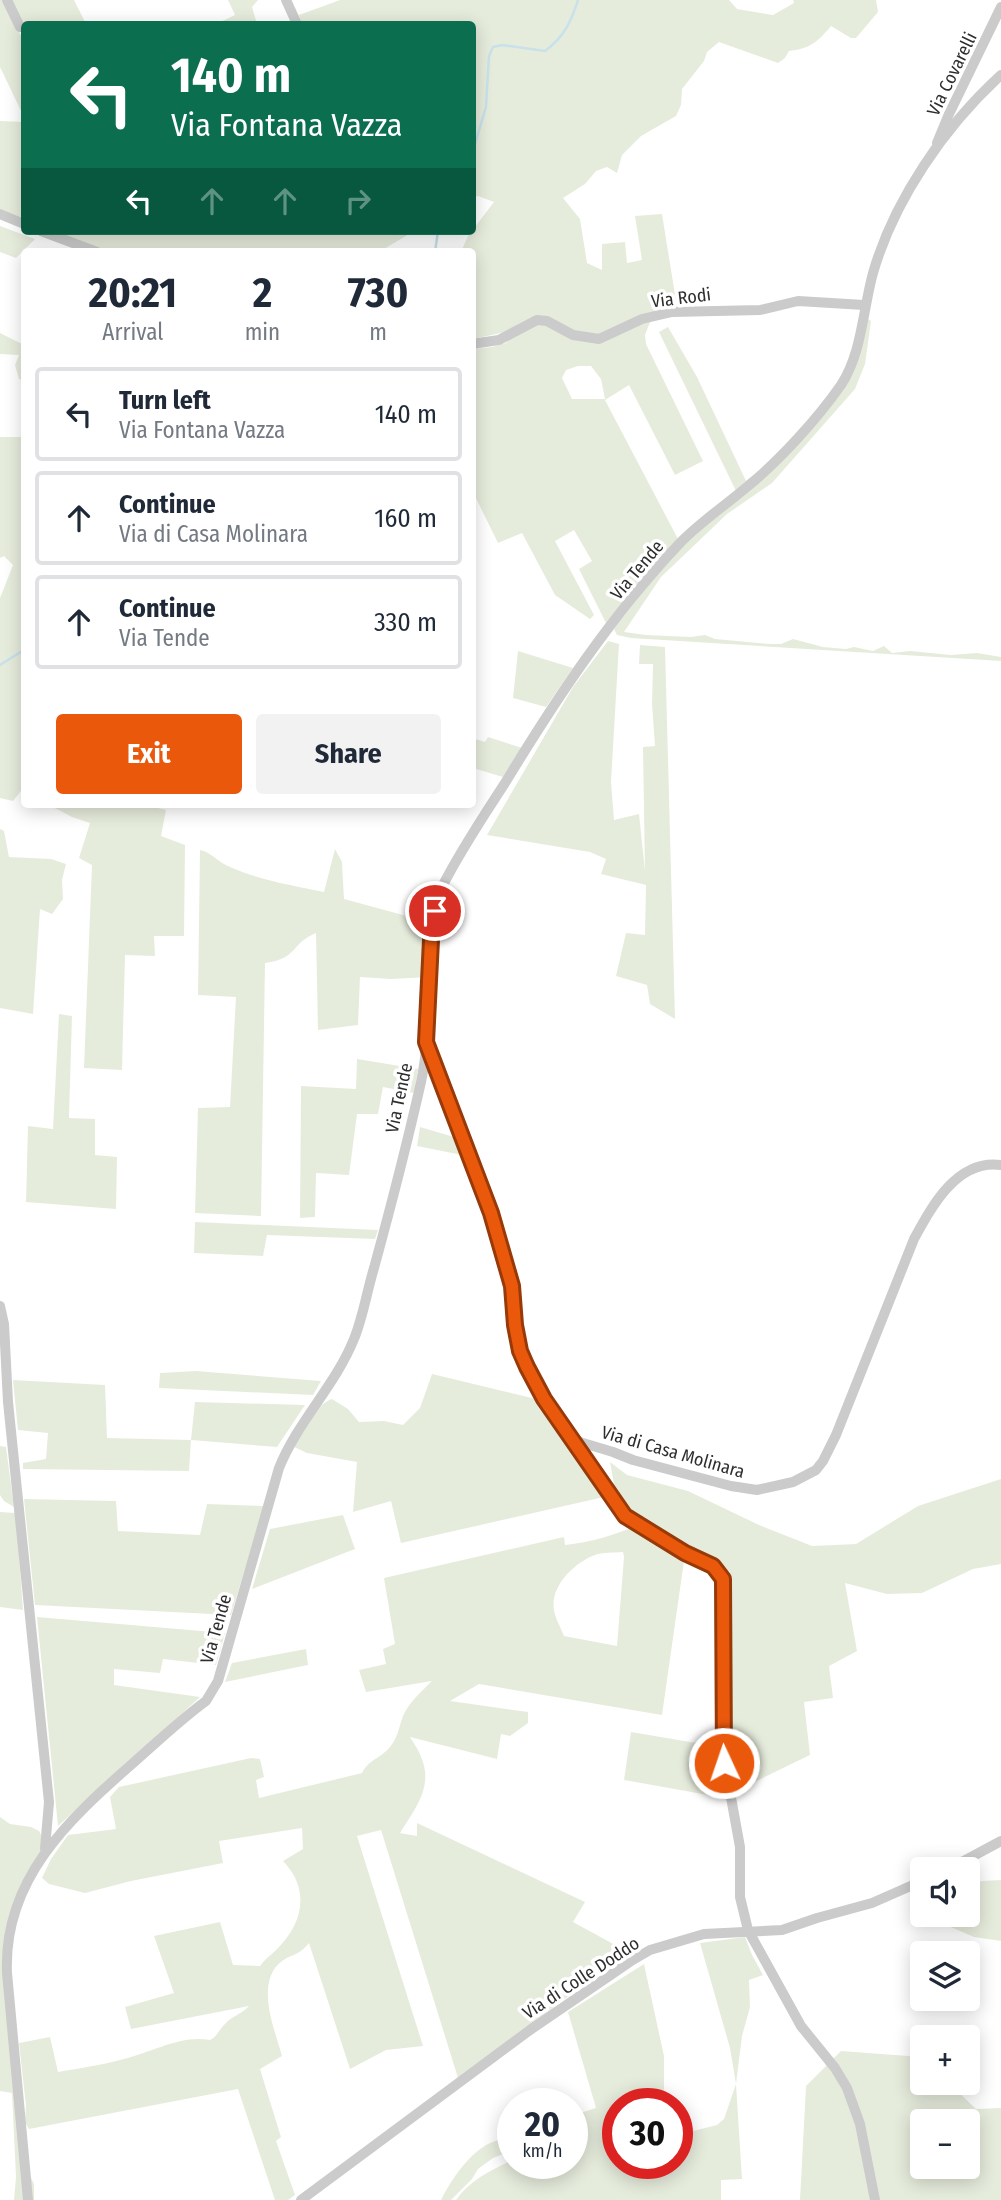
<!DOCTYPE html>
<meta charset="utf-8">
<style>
:root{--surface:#fff;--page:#f2f2f3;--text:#1f2937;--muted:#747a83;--line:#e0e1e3;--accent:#ea580c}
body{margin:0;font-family:"Fira Sans Condensed",sans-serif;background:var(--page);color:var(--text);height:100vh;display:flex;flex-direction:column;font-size:26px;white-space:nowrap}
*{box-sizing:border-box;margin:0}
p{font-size:23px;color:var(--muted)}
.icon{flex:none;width:38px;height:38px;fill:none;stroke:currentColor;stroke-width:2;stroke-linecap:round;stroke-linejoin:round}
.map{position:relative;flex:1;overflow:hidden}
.details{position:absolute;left:21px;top:248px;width:455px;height:560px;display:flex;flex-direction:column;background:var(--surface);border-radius:7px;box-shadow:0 4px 18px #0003}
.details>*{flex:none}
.top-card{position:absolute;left:21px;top:21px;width:455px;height:214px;border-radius:7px;box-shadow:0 4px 18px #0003;background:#0b6e4f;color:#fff;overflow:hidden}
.controls{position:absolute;left:910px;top:1857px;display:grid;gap:14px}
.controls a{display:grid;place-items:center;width:70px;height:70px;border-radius:7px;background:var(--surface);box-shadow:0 4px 18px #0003;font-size:35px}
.speed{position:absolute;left:497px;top:2088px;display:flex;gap:14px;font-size:35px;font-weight:700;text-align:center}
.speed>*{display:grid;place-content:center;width:91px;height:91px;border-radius:50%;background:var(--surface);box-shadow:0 4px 18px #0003;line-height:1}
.speed small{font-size:18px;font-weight:400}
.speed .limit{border:10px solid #d22;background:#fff;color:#111}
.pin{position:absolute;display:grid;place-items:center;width:60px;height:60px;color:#fff;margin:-30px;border:4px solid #fff;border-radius:50%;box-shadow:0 2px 7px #0007}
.me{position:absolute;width:77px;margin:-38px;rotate:357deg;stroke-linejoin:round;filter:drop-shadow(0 0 5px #0008)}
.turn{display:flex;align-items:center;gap:24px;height:147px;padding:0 35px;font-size:32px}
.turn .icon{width:91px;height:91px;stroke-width:2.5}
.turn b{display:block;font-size:49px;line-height:60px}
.lanes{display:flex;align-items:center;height:66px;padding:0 35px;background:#0003;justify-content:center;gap:35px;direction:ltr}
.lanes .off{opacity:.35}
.eta{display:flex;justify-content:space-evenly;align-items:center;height:119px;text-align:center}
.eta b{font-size:42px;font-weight:700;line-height:49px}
.cta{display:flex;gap:14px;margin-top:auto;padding:14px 35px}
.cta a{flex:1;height:80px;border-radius:7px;background:var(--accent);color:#fff;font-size:28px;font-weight:700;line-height:80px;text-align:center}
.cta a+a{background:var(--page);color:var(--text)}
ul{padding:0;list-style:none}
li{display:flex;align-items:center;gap:21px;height:94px;margin:0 14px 10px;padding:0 21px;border:4px solid var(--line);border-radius:7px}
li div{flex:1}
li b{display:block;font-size:26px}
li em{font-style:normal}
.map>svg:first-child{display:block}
.green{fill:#e6ecdc;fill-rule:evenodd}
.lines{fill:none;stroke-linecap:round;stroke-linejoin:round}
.stream{stroke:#c8e1eb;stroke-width:2.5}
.minor{stroke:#cbcbcb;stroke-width:10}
.route-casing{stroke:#983908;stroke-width:18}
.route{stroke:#ea580c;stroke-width:12}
.labels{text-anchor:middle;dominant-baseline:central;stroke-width:7;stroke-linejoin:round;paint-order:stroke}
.street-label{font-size:18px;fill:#2e2e2e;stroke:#fff}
</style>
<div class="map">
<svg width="1001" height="2200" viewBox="0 0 1001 2200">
<rect width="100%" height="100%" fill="#fff"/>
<g class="green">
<polygon points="0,0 3,0 24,42 24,117 0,67"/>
<polygon points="9,0 74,0 86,24 44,24 42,22 24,24 24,30"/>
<polygon points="228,0 258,0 252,7 257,24 216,24 235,15"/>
<path d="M 340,0 L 729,0 L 737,9 L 773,15 L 794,3 L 793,0 L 876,0 L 878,12 L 856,38 L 851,38 L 831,26 C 818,42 809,49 789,51 L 785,58 L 778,63 L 719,42 L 707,52 L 704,61 L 682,89 L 681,105 L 676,116 L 641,136 L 622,155 L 617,173 L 607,167 L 596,171 L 585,184 L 563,198 L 580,219 L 587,263 L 602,270 L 602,244 L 625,242 L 627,263 L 642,260 L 635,216 L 662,214 L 677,307 L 654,312 L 645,335 L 646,344 L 703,461 L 675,475 L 629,385 L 605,400 L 678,539 L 637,583 L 606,623 L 579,569 L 592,561 L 574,530 L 555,541 L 594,615 L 590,619 L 555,595 L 522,533 L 498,543 L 473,492 L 473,349 L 492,347 L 506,343 L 514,330 L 473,339 L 472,252 L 461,252 L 468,236 L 494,202 L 478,196 L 473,197 L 472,24 L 302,24 L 299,15 ZM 578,366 L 591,366 L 601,379 L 605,399 L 572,399 L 562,378 L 566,370 Z"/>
<polygon points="0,121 24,122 24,224 0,214"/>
<polygon points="0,226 35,239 16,258 0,252"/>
<polygon points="41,231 414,231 379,252 86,252"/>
<polygon points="866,318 871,321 865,364 855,389 772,483 727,514 661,577 624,632 646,635 691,637 705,635 715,639 771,644 781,644 793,639 823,647 846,649 854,647 873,651 884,646 892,653 910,651 951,655 977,653 1001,657 1001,661 631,638 617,635 614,629 657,574 683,545 844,388 854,372"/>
<polygon points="668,327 697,377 746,481 736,491 659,332"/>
<polygon points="0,333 24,345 24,380 19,379 15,365 19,355 0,354"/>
<polygon points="0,437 24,437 24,787 13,801 0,798 0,598 13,565 4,556 0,558"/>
<polygon points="608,641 619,644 611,782 614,820 639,814 645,871 643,747 655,746 652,704 653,664 639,664 640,645 665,647 675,1019 650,1004 647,985 616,976 626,933 645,935 646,885 601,874 606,859 590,852 487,835 573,687"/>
<polygon points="518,651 573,668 546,707 513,698"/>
<polygon points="488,737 522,748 503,777 473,768 472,738 485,742"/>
<polygon points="49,805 146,805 166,810 161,836 185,845 184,936 154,936 155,956 125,955 122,1070 84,1068 92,865 79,858 90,823 72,817"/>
<polygon points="0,829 4,831 9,857 51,859 66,864 62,880 63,899 52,914 40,909 33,1014 0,1008"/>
<path d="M 335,849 L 342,862 L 344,899 L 414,918 L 429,918 L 429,977 L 391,979 L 360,977 L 358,1025 L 318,1030 L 316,933 C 291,943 298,959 265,963 L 261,1216 L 195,1213 L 198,1108 L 230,1107 L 236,997 L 198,995 L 200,850 C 211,852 218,862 228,866 C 258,880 292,885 324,892 Z"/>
<polygon points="59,1014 72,1016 69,1118 95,1119 95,1155 117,1157 116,1209 26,1202 28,1126 53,1129"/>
<polygon points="357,1059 418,1069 414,1093 383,1087 378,1114 357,1114 349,1175 316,1173 315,1217 300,1218 301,1086 356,1089"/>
<polygon points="420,1127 454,1137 462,1155 417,1146"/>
<polygon points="195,1222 378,1230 375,1239 267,1235 263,1256 194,1253"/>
<polygon points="196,1371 321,1381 313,1395 159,1388 160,1373"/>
<path d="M 432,1374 L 536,1399 L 604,1497 L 401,1543 L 391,1501 L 353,1512 L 357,1462 L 307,1453 L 292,1446 C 301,1433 317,1403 332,1399 L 348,1409 L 359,1422 L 384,1421 L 403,1425 L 420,1408 Z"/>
<polygon points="13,1380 105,1385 107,1438 191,1440 195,1402 305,1405 277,1447 191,1440 189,1471 23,1469 23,1463 46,1459 48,1433 18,1430"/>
<polygon points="0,1446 6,1447 14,1507 4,1501 0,1495"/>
<path d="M 610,1462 L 627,1475 L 688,1491 L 759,1525 L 812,1546 L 856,1544 L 918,1506 L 1001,1479 L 1001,1564 L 973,1569 L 922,1593 L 887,1594 L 845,1583 L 857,1651 L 829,1666 L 833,1698 L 804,1702 L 810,1755 L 734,1792 L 730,1757 L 730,1571 L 719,1570 L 685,1554 L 662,1715 L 479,1684 L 450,1701 L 528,1712 L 528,1723 L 510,1736 L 501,1734 L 497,1759 L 410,1737 C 414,1744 419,1750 421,1757 C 434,1786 415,1809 400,1833 L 417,1836 L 417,1823 L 585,1902 L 573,1922 L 628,1952 L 458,2078 L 381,1830 L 357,1836 L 423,2046 L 386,2050 L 350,2069 L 309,1943 C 297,1957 294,1953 282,1961 C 254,1982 275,2030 282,2056 L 260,2069 L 281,2137 L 276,2141 L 295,2195 L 288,2200 L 275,2200 L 238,2089 L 29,2129 L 25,2122 L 26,2106 L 19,2043 L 50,2037 L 58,2072 C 80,2068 103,2065 124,2059 C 153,2052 180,2035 210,2040 C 218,2036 219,2029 226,2023 C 232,2016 242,2014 249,2006 L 131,2029 L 125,2007 L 174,1993 L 154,1936 L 220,1922 L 233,1965 L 260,1966 C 265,1959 271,1955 276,1950 C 304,1923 310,1889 283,1861 L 303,1849 L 302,1828 L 219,1841 L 223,1863 L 131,1881 L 85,1893 L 49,1884 L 42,1878 L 51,1859 L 68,1835 L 116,1829 L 110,1797 L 119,1787 L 251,1758 L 260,1759 L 264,1777 L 256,1780 L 259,1798 L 362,1773 C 368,1760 381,1758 390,1747 C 398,1737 399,1727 403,1716 C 409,1702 421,1692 432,1681 L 366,1692 L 359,1670 L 386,1664 L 383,1649 L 395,1644 L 384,1578 L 564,1537 L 565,1545 C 590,1542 614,1536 637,1525 L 617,1501 ZM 623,1552 L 624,1557 L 617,1646 L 564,1636 C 561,1628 555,1618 554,1610 C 550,1586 574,1563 595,1555 C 602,1552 615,1553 623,1552 Z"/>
<polygon points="24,1499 116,1501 118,1531 200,1535 207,1504 264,1506 231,1615 35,1605"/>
<polygon points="0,1512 16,1513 23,1610 0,1607"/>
<polygon points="343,1515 355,1549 252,1589 270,1529"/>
<polygon points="37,1617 225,1633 216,1665 163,1659 160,1673 114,1669 114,1685 200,1697 58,1826"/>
<polygon points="306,1649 308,1665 225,1682 232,1663"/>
<polygon points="631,1732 720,1747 725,1798 624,1780"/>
<polygon points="0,1817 10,1824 31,1827 39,1831 43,1839 39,1856 5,1935 3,1955 14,2068 29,2174 34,2184 34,2200 14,2200 16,2177 12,2093 0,2091"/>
<polygon points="1001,1880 1001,1941 974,1937 911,1910 922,1906 922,1914 968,1914 968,1887 982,1881"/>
<path d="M 745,1937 L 752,1955 L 763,1975 L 749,1980 L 750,2007 L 742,2036 L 736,2084 L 742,2179 L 721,2180 L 721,2200 L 456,2200 C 469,2181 493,2169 513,2160 L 513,2163 L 572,2163 L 572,2152 L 577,2152 L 577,2138 L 572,2137 L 572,2132 L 578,2132 L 576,2123 L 572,2123 L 572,2121 L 577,2121 L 577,2114 L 596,2108 L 568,2012 L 644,1964 L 664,2056 L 664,2103 L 618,2104 L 618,2163 L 677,2163 L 677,2128 L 693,2131 L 717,2125 L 724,2119 L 736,2084 L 730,2048 L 700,1943 Z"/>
<path d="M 841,2051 L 922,2057 L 922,2082 L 949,2083 L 976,2109 L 1001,2108 L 1001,2200 L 800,2200 L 806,2086 ZM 922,2121 L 968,2121 L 968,2166 L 922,2166 Z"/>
<path d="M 513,2138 L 513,2150 L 493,2158 L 478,2169 L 472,2179 L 451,2200 L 441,2200 C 451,2180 469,2153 490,2143 C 497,2139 505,2140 513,2138 Z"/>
</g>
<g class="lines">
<g class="stream">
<path d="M 472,154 L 486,107 L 489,56 L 493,47 L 502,45 L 545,51 C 564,37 571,22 578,0"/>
<polyline points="435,252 438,231"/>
<polyline points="0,665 24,650"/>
</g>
<g class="minor">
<polyline points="7,0 20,27"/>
<polyline points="286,0 297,24"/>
<polyline points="937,143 949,114 1001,7"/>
<polyline points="0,214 24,224"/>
<polyline points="41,231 97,252"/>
<polyline points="472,344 499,340 537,320 547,321 573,335 599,339 642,319 672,312 760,310 798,301 864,305"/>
<polyline points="427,1046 491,1213 512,1286 515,1325 520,1351 534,1381 625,1516 685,1553 713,1566 723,1579 722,1748 740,1847 740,1897 748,1930 801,2026 835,2068 847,2088 860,2124 875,2200"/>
<polyline points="0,1306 4,1324 8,1402 49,1802 45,1849"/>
<path d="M 573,1440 L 613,1452 L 633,1460 L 731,1486 L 757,1490 L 793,1482 L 816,1470 L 823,1461 L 836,1435 L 914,1239 C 932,1206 957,1159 1001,1165"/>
<polyline points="949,1869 1001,1841"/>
<path d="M 28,2200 L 7,1973 C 3,1880 68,1820 132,1764 C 156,1743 180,1720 206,1701 L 218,1681 L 279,1468 C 298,1421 335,1386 354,1339 C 363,1317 367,1291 374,1268 C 391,1206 407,1144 421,1082 C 435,1018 420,950 442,887 C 460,851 483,817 505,783 C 556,699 611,616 679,544 C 700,522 726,505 748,486 C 780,460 818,418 841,385 C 862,353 863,309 873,273 C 894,200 945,126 1001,75"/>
<polyline points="301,2200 530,2030 631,1961 650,1950 704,1934 782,1930 817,1918 872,1903 922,1881"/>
</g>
</g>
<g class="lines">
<defs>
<polyline id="route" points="435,911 431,940 426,1042 491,1213 512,1286 515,1325 520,1351 527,1367 544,1399 625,1516 685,1553 713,1566 723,1579 724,1763"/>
</defs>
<use href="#route" class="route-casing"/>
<use href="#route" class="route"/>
</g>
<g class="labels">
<g class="street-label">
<text transform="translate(952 74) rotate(-64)">Via Covarelli</text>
<text transform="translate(681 298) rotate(-7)">Via Rodi</text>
<text transform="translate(637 570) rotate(-50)">Via Tende</text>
<text transform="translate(399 1098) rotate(-78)">Via Tende</text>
<text transform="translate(673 1452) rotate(16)">Via di Casa Molinara</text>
<text transform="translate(216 1629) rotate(-74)">Via Tende</text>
<text transform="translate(581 1978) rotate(-33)">Via di Colle Doddo</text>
</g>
</g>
</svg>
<div class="controls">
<a><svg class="icon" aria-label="sound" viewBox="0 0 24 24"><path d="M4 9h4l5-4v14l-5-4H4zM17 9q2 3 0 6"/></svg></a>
<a><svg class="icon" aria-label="layers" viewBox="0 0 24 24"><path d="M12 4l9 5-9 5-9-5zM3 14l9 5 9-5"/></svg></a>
<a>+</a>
<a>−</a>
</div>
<div class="speed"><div>20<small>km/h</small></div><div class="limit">30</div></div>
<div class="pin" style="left:435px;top:911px;background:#d93025"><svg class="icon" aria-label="arrive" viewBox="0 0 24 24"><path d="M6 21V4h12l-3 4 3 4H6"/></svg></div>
<svg class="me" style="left:724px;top:1763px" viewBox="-20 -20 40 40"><circle r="17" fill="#ea580c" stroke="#fff" stroke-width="3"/><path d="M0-11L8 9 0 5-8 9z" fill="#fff"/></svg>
<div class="top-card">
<div class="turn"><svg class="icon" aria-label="left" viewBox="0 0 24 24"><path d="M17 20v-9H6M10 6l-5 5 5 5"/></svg><div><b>140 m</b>Via Fontana Vazza</div></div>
<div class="lanes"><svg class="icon" aria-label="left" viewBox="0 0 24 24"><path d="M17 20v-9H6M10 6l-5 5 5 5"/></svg><svg class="icon off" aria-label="ahead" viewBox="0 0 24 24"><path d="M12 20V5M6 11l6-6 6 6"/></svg><svg class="icon off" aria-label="ahead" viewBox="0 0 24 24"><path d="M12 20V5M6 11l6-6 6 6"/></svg><svg class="icon off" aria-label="right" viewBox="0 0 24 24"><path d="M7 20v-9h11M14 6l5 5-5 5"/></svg></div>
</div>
<section class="details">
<div class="eta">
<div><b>20:21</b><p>Arrival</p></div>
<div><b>2</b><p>min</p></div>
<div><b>730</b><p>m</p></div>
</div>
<ul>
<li><svg class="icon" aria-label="left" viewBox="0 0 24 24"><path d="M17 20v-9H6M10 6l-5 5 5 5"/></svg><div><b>Turn left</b><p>Via Fontana Vazza</p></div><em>140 m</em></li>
<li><svg class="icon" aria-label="ahead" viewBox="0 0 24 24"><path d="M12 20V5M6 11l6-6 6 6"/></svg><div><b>Continue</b><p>Via di Casa Molinara</p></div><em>160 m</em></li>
<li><svg class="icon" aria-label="ahead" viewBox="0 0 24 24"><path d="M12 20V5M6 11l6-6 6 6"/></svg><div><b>Continue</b><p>Via Tende</p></div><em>330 m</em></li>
</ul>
<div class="cta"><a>Exit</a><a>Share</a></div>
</section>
</div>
